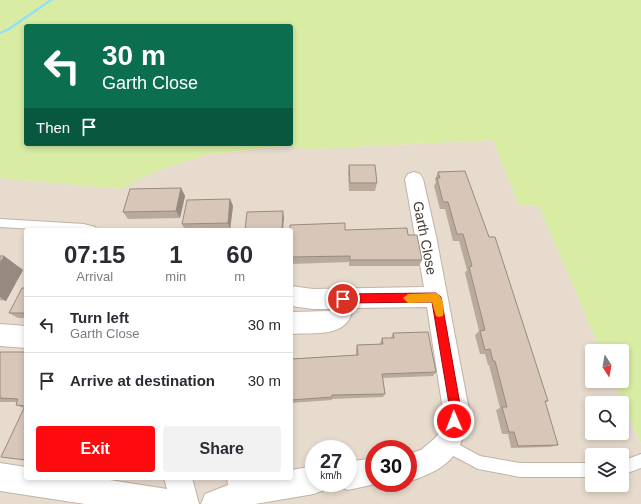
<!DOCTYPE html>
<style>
:root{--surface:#fff;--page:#f2f2f3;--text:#2b2b33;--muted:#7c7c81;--line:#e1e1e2;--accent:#ff0b0f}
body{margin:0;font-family:Helvetica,sans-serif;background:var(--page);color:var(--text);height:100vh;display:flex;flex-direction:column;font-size:15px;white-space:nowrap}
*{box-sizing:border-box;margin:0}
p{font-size:13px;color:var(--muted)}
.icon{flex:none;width:22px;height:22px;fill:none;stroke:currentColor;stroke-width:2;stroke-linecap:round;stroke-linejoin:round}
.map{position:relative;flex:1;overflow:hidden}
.drawer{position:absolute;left:24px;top:228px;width:269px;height:252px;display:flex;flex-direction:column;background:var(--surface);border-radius:4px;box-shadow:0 2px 6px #0003}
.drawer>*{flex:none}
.banner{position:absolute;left:24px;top:24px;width:269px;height:122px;border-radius:4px;box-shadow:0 2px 6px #0003;background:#0b6e4f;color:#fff;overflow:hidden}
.needle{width:26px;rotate:169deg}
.fabs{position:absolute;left:585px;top:344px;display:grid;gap:8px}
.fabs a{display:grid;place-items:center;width:44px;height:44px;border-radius:4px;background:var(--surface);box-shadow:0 2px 6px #0003;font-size:20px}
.speed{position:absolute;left:305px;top:440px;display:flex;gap:8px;font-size:20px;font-weight:700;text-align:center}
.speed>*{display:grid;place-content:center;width:52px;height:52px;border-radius:50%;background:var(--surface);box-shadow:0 2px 6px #0003;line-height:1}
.speed small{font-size:10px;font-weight:400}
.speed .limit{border:6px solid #d22;background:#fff;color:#111}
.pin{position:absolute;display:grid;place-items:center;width:34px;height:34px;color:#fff;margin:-17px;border:2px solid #fff;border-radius:50%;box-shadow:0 1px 4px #0007}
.me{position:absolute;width:44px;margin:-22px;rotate:359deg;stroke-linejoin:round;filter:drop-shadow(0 0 3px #0008)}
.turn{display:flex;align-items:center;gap:14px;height:84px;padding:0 12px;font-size:18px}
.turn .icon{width:52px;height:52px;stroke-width:2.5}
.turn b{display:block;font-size:28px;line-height:34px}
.then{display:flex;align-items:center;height:38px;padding:0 12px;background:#0003;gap:8px;font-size:15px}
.eta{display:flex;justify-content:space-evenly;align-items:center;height:68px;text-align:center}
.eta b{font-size:24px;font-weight:600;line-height:28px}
.cta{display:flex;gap:8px;margin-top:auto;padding:8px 12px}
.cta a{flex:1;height:46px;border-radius:4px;background:var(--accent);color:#fff;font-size:16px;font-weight:600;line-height:46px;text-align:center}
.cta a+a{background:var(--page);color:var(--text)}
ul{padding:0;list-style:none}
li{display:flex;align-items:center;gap:12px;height:56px;padding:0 12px;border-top:1px solid var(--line)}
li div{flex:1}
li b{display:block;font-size:15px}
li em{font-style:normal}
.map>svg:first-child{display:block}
.residential{fill:#e7dbce;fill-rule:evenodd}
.green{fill:#d8eca4;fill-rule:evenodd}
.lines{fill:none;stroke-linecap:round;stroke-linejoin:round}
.stream{fill:#94e0f8;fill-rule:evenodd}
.lane-casing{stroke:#c1b3a5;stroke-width:2}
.street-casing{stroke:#c1b3a5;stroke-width:2}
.lane{fill:#fff;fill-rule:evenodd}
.street{fill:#fff;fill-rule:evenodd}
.wall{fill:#baaa9e}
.shaded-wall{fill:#978b81}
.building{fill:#d8c6b8;stroke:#978b81}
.route{fill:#ff0b0f;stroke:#a6070a}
.slow{fill:#f59e0b}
.labels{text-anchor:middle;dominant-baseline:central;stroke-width:3;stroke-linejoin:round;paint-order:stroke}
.street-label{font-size:14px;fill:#443931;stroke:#fff}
</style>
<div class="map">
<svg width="641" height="504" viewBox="0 0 641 504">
<rect width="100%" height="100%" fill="#f3eae0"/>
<path class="residential" d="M 493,140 L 519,205 L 539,206 L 601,351 L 592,351 L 592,381 L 614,381 L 641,444 L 641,504 L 0,504 L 0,178 L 121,189 L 158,170 L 206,155 L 283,146 L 313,149 ZM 26,230 L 291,230 L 291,478 L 26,478 ZM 592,403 L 622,403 L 622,433 L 592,433 ZM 314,449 L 348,449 L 348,483 L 314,483 ZM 374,449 L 408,449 L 408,483 L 374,483 ZM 592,455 L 622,455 L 622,485 L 592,485 Z"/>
<path class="green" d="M 0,0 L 641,0 L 641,444 L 614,381 L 622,381 L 622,351 L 601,351 L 539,206 L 519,205 L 493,140 L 313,149 L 283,146 L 206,155 L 158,170 L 121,189 L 0,178 ZM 26,26 L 291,26 L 291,144 L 26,144 Z"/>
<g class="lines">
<polygon class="stream" points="49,0 53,0 10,30 0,34 0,32 8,28"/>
<defs>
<g id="lane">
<polygon points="0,219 84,224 95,227 97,230 52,230 0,227"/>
<polygon points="447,438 480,456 520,463 592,463 592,477 520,477 478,469 442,450 440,445 442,440"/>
<polygon points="641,454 641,468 622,475 622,461"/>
</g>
<g id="street">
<path d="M 414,172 L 420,174 L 423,179 L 436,236 L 469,410 C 462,456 451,467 408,482 L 408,454 L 421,450 L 434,439 L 439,433 L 443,410 L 427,307 L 353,308 C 348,339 315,332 291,334 L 291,312 L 330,311 L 331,309 L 313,309 L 291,306 L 291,286 L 313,289 L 424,287 L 405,179 L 408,174 Z"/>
<polygon points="0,324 26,326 26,348 0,346"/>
<polygon points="374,458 374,483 380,483 348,490 338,486 337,483 348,483 348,462"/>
<polygon points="0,463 26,467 26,478 97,478 167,489 164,478 192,478 199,504 85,504 0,491"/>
<polygon points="314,466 314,483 326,483 324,490 314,494 255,504 201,504 205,494 228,485 227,478 291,478 291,470"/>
</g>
</defs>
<use href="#lane" class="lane-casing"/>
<use href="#street" class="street-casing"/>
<use href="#lane" class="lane"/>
<use href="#street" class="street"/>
</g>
<g class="wall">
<polygon points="349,165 377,183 375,191 349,191 348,173"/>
<polygon points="438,172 548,401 545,402 558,445 550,447 511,448 508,434 502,434 496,410 500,408 489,365 488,365 485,354 480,354 475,335 479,331 465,273 467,270 459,241 453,241 445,209 440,209 434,186 436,182 435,179"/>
<polygon points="181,188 185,196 180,218 128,219 123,212"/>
<polygon points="230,199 233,206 230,230 185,230 182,224"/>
<polygon points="291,230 345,230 408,235 422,260 419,266 349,266 349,262 291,264"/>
<polygon points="0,256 4,256 23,270 6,301 0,300"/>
<polygon points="26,288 26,318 18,318 9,313"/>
<polygon points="393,333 436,372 433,376 383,378 385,394 383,397 332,399 332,400 291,403 291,359 356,355 356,349 357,345 381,344 380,343 382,338 391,338"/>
<polygon points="0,352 26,352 26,460 24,408 16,405 17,402 0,402"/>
</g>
<g class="shaded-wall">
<polygon points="181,188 185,196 180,218 176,211"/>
<polygon points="230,199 233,206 230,230 228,223"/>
<polygon points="283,211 284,218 283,230 282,230"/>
<polygon points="4,256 23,270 6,301 0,297 0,263"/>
</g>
<g class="building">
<polygon points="349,165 375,165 377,183 350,183"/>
<polygon points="465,171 489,237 495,237 548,401 545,401 558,445 518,446 514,432 509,432 502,407 507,407 495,361 493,361 490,349 485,350 480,331 485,330 469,267 472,266 463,234 457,234 448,202 443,202 437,178 440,178 438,172"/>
<polygon points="181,188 176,211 123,212 130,189"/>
<polygon points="230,199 228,223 182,224 187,200"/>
<polygon points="283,211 282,230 245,230 247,212"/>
<polygon points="345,223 345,230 407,228 408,235 417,235 422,260 350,260 350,256 291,257 291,230 290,230 290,225"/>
<polygon points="0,256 4,256 0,263"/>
<polygon points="22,288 26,288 26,313 9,313"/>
<polygon points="428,332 436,372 382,374 385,394 332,395 332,397 291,400 291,359 358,355 357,345 383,344 382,338 394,338 393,333"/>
<polygon points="0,352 26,352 26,460 1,457 25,406 16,405 18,399 0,398"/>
</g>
<polygon class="route" points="436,293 441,297 461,410 458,425 454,426 450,425 449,421 450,410 432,302 343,303 338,299 343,294"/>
<path class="slow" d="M 436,293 C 443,295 445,309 443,316 L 439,317 L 436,316 L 432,302 L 408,303 L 403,298 L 408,294 Z"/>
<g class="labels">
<g class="street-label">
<text transform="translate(425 238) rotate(79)">Garth Close</text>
</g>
</g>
</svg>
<div class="fabs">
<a><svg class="needle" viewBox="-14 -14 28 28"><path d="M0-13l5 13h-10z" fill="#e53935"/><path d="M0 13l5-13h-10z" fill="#7c7c81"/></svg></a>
<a><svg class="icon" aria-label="search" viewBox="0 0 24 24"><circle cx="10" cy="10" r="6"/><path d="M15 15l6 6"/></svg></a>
<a><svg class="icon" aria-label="layers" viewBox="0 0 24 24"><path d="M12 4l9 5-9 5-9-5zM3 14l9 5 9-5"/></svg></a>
</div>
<div class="speed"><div>27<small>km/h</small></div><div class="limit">30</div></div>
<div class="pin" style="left:343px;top:299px;background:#d93025"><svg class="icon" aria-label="arrive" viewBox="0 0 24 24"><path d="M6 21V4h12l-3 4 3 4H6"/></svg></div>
<svg class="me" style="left:454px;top:421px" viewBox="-20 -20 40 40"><circle r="17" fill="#ff0b0f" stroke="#fff" stroke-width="3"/><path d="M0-11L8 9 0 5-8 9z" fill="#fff"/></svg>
<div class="banner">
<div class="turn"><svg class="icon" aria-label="left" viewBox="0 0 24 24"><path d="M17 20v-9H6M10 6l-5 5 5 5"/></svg><div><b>30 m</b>Garth Close</div></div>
<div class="then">Then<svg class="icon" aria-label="arrive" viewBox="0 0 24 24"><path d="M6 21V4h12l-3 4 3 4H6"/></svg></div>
</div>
<section class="drawer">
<div class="eta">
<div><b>07:15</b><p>Arrival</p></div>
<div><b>1</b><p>min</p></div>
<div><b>60</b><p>m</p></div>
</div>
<ul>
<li><svg class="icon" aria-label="left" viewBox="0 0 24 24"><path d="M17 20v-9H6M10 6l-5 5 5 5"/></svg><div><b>Turn left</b><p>Garth Close</p></div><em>30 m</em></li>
<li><svg class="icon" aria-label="arrive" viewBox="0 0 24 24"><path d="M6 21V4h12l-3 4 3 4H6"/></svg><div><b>Arrive at destination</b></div><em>30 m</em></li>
</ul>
<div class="cta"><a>Exit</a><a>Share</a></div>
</section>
</div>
